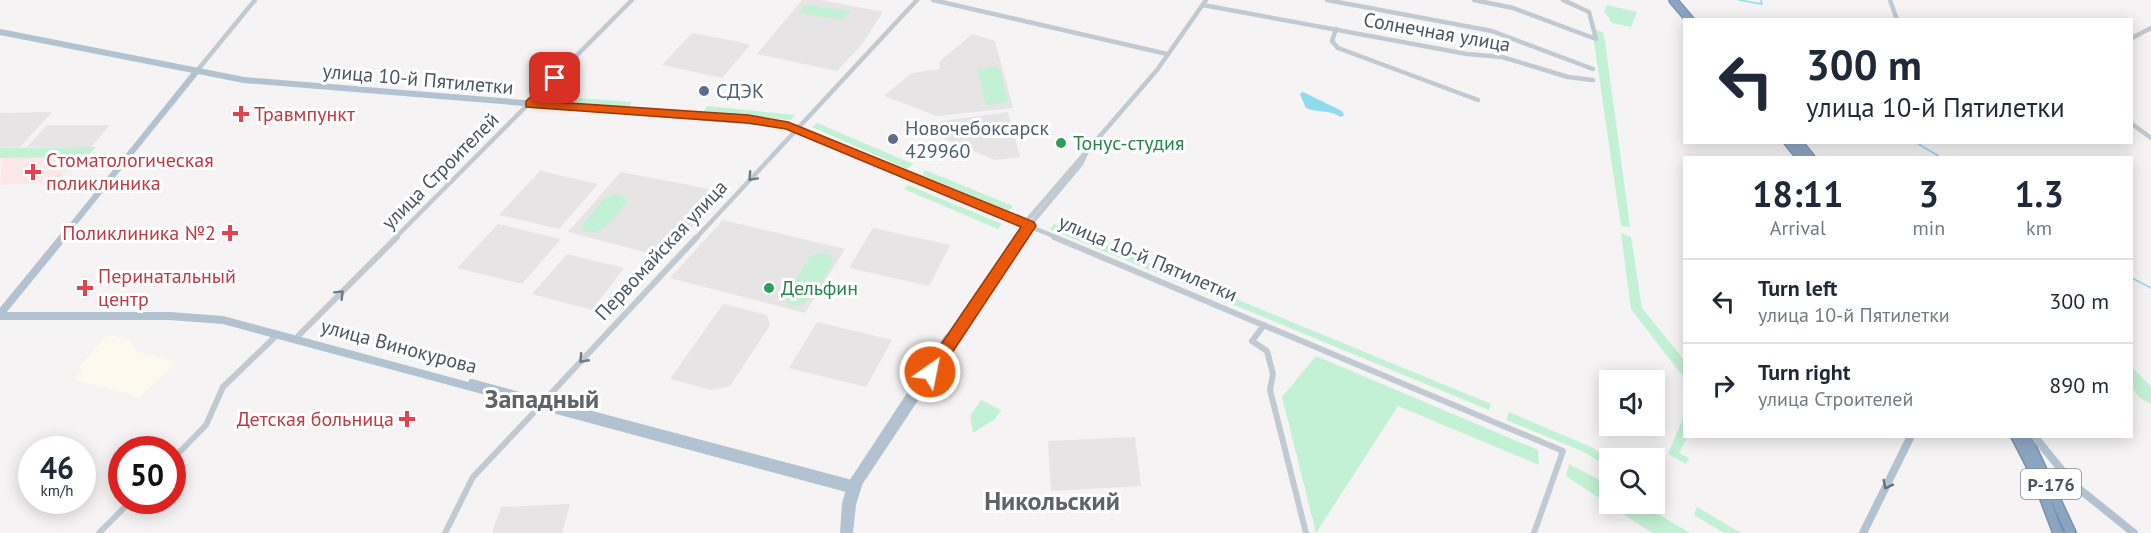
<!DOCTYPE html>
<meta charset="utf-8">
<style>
:root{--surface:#fff;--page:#f2f2f3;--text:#1f2937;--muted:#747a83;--line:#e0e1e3}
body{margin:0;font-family:"PT Sans",sans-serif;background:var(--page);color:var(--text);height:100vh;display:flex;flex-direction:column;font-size:22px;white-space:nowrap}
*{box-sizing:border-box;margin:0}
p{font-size:20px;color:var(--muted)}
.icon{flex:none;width:33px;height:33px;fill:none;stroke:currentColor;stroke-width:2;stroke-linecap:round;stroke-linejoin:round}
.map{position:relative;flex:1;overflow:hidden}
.details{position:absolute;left:1683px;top:156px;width:450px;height:282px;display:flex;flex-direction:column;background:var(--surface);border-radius:0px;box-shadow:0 3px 15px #0003}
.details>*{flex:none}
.hud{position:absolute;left:1683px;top:18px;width:450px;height:126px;border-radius:0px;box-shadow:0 3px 15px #0003;background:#fff;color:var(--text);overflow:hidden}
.buttons{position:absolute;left:1599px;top:370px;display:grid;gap:12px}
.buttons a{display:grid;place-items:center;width:66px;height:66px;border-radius:0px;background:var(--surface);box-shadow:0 3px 15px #0003;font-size:30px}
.speed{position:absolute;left:18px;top:436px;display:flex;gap:12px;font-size:30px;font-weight:700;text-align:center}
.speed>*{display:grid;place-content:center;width:78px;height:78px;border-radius:50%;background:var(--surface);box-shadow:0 3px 15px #0003;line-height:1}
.speed small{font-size:15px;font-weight:400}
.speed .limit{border:9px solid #d22;background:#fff;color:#111}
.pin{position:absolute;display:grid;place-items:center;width:51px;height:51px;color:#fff;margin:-26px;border-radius:12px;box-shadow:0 3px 9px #0006}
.me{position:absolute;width:66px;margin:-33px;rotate:33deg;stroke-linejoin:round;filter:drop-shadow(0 0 4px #0008)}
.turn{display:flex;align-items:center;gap:21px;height:126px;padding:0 24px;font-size:27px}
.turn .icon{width:78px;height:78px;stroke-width:2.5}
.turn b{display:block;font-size:42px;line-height:51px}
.eta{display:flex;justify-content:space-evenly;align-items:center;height:102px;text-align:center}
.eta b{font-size:36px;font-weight:700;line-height:42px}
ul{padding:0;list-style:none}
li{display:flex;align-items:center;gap:18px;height:84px;padding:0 24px;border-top:2px solid var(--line)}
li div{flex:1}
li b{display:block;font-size:22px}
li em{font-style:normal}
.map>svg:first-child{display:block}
.commercial{fill:#fdf9ef}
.education{fill:#e6e4e5}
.medical{fill:#fce8e6}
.green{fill:#c3f1d5}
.water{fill:#90daee}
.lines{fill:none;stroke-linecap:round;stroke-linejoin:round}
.stream{stroke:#90daee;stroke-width:1.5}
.highway-far1-casing{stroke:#7690ad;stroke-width:10}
.highway-casing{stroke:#7690ad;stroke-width:12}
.minor-far1{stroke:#c1cad2;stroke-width:4.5}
.minor{stroke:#c1cad2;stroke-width:6}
.major-far1{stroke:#b3c2d1;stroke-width:6}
.major{stroke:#b3c2d1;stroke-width:8}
.highway-far1{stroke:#8ba5c1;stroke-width:8}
.highway{stroke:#8ba5c1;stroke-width:9}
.oneway{stroke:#6e7983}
.oneway2{stroke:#64717d}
.route{fill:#ea580c;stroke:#983908;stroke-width:1.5}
.service-dot{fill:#5c6f8a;stroke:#fff;stroke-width:2}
.health-dot{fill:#e0444e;stroke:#fff;stroke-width:2}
.leisure-dot{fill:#2e9e5b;stroke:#fff;stroke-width:2}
.labels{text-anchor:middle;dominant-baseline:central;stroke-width:6;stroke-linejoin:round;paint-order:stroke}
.shield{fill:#fff;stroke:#808990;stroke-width:1.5}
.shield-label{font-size:18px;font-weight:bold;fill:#4a5661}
.street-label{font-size:20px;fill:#4a5661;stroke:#fff}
.service-label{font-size:20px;fill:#4e5e75;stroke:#fff;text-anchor:start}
.health-label{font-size:20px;fill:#be3a42;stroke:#fff;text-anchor:start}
.leisure-label{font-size:20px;fill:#27864d;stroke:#fff;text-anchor:start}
.district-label{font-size:26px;font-weight:bold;fill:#5f6368;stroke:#fff}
</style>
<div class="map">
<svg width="2151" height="533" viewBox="0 0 2151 533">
<rect width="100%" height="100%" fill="#f5f3f3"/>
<polygon class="commercial" points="108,334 130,340 137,352 177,362 140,397 75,380 83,369 78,368"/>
<g class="education">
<polygon points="802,0 821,0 883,12 860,47 837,71 757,54"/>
<polygon points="692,33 735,41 750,45 722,78 662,65"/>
<polygon points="972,34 995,41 1013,108 937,116 884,96 912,73 940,69 939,62"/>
<polygon points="52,112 20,147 0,148 0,113"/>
<polygon points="1008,112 1020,157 995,160 928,132 941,121"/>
<polygon points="47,125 110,125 91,147 27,147"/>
<polygon points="540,171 598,184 559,229 499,215"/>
<polygon points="621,172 725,192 664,257 568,232"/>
<polygon points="723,220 845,249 805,313 670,278"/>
<polygon points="498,224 561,239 522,284 457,268"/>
<polygon points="873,228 950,245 929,286 849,268"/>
<polygon points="567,254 624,268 592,310 532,294"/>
<polygon points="723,304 767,315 770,325 730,386 711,390 670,379"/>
<polygon points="817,322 892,340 866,387 789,368"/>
<polygon points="1135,437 1141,486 1051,491 1048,441"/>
<polygon points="570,504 562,533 492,533 501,507"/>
</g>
<polygon class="medical" points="79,157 56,183 0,185 2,158"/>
<g class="green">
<polygon points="809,5 848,11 850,13 842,20 800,13 804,6"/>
<polygon points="1607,5 1637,12 1631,27 1612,23 1604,11"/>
<polygon points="1596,30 1603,32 1605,42 1630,227 1621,226 1594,42"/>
<polygon points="995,66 1000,69 1008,102 988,105 985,103 978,70"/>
<polygon points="552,96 632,102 628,107 549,100"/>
<polygon points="707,106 795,115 791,120 704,111"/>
<polygon points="817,123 913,164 907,169 812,127"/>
<polygon points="96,147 87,157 0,158 0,148"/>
<polygon points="925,170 1013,206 1008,211 922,175"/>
<polygon points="908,185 1002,224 998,229 904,189"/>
<path d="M 616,194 L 625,197 L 627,201 C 616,215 604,237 584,231 L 583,224 L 605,198 Z"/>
<polygon points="1054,224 1491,404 1489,410 1050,229"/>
<polygon points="1621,233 1631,237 1642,308 1684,360 1684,378 1631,309"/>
<path d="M 820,252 L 831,255 L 833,262 C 823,278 812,312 788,304 L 785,297 L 810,256 Z"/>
<polygon points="1316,356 1538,450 1539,465 1398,406 1316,533 1282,397"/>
<polygon points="2132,367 2151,387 2151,404 2140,398 2132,388"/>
<polygon points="981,400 1001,410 995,419 973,433 970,416"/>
<polygon points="1509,412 1591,447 1611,459 1609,467 1582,451 1506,420"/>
<polygon points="1684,416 1684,436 1687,437 1679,453 1689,458 1686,464 1668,454"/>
<polygon points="1569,464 1609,485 1610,504 1641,504 1690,533 1652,533 1566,476"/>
<polygon points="1697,507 1741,533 1724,533 1694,515"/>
</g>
<path class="water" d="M 1303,92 L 1342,111 L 1344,115 L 1341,117 C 1329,109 1317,113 1306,108 L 1300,94 Z"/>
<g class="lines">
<g class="stream">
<polyline points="1739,0 1762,4 1761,0"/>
<polyline points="1915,142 1942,158"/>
<polyline points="2132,278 2151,288"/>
</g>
<defs>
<g id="highway-far1">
<polyline points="1673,0 1690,20"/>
<polyline points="1788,142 1801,158"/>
<polyline points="1798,142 1811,158"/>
</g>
<g id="highway">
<polyline points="2016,436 2036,475 2058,533"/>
<polyline points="2026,436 2071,533"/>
</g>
</defs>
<use href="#highway-far1" class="highway-far1-casing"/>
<use href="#highway" class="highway-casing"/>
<g class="minor-far1">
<polyline points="933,0 1167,54"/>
<polyline points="1327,0 1492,31 1593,69"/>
<polyline points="1474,0 1513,8 1596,39 1589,12 1563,0"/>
<polyline points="1890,0 1897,20"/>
<polyline points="1203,5 1467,54 1502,57 1568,77 1593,80"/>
<polyline points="1336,29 1332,41 1338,48 1478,100"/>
<polyline points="2132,38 2151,28"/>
<polyline points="196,72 255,0"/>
<polyline points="2132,124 2151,138"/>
<polyline points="1024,224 1157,70 1206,0"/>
<polyline points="395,238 632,0"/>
<polyline points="696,238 917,0"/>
<polyline points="1058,238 1029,226 1081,164 1087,151"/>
</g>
<g class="minor">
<polyline points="1054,237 1563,451 1534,533"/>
<polyline points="1264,325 1252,341 1267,351 1273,374 1270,390 1306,533"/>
<polyline points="299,335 397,237"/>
<polyline points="543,402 697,237"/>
<polyline points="172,460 206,425 223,387 278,334"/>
<polyline points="99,533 131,501"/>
<polyline points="445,533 473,477 540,406"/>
</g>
<g class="major-far1">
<polyline points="0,32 244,80 780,124 798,128 1029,226 1021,238"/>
<polyline points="62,238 196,72"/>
</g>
<g class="major">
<polyline points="0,314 63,237"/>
<polyline points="0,316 170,316 223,320 850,489 856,488"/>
<polyline points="472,383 545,403"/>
<polyline points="562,407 852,484"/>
<polyline points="2034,436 2073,484 2134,533"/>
<polyline points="844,533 846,504 852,484 948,338"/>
<polyline points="849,533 852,504 859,482 1022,237"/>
<polyline points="1863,533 1911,436"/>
</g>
<use href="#highway-far1" class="highway-far1"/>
<use href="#highway" class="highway"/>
</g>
<defs><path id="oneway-chevron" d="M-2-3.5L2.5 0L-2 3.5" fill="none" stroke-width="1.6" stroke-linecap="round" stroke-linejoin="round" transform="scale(1.5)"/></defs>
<g class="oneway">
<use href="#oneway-chevron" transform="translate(752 177) rotate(133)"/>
<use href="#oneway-chevron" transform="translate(340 294) rotate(-45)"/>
<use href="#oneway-chevron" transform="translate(583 359) rotate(132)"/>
</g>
<use class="oneway2" href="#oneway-chevron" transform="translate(1887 485) rotate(117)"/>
<polygon class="route" points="555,74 561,78 540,101 748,115 788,122 1034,222 1036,226 936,377 925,377 923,372 925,368 1021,227 786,129 748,123 526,107 526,101"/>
<g class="service-dot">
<circle cx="704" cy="91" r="6"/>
<circle cx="893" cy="139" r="6"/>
</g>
<g class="health-dot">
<path d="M238 105h6v6h6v6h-6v6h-6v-6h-6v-6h6z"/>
<path d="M30 163h6v6h6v6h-6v6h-6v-6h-6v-6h6z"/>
<path d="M227 224h6v6h6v6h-6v6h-6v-6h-6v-6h6z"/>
<path d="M82 279h6v6h6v6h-6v6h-6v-6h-6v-6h6z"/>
<path d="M404 410h6v6h6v6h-6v6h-6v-6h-6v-6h6z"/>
</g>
<g class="leisure-dot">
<circle cx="1061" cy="143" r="6"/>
<circle cx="769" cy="288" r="6"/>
</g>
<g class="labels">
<rect class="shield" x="2021" y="469" width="60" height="30" rx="4.5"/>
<g class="shield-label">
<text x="2051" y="484">Р-176</text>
</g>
<g class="street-label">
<text transform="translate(1437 32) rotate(10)">Солнечная улица</text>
<text transform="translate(418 79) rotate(5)">улица 10-й Пятилетки</text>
<text transform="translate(440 171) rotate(-45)">улица Строителей</text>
<text transform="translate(661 250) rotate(-47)">Первомайская улица</text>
<text transform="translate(1148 258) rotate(23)">улица 10-й Пятилетки</text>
<text transform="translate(399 346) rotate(15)">улица Винокурова</text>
</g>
<g class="service-label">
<text x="716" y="91">СДЭК</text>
<text x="905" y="128">Новочебоксарск<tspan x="905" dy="23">429960</tspan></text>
</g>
<g class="health-label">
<text x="254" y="114">Травмпункт</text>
<text x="46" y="160">Cтоматологическая<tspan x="46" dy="23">поликлиника</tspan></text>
<text x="216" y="233" text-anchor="end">Поликлиника №2</text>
<text x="98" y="276">Перинатальный<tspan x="98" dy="23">центр</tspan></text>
<text x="394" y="419" text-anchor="end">Детская больница</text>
</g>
<g class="leisure-label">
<text x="1073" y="143">Тонус-студия</text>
<text x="781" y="288">Дельфин</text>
</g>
<g class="district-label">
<text x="542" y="398">Западный</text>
<text x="1052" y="500">Никольский</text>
</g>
</g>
</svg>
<div class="buttons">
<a><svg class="icon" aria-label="sound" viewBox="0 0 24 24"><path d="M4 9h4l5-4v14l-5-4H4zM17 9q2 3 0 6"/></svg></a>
<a><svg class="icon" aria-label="search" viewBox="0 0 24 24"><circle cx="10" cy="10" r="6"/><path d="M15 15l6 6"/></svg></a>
</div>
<div class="speed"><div>46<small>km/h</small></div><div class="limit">50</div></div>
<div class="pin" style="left:555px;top:78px;background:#d93025"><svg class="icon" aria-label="arrive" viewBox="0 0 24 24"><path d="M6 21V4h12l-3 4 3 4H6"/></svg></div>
<svg class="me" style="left:930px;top:372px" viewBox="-20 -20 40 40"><circle r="17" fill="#ea580c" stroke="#fff" stroke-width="3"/><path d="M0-11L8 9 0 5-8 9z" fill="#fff"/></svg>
<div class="hud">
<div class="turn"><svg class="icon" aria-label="left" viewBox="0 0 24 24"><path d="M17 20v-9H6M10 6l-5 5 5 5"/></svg><div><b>300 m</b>улица 10-й Пятилетки</div></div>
</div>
<section class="details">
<div class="eta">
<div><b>18:11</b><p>Arrival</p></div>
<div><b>3</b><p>min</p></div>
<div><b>1.3</b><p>km</p></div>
</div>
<ul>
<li><svg class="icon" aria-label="left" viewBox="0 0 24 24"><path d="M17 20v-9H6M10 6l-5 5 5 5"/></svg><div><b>Turn left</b><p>улица 10-й Пятилетки</p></div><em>300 m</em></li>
<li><svg class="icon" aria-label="right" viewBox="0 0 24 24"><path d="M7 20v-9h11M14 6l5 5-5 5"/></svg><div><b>Turn right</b><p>улица Строителей</p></div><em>890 m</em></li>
</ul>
</section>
</div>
